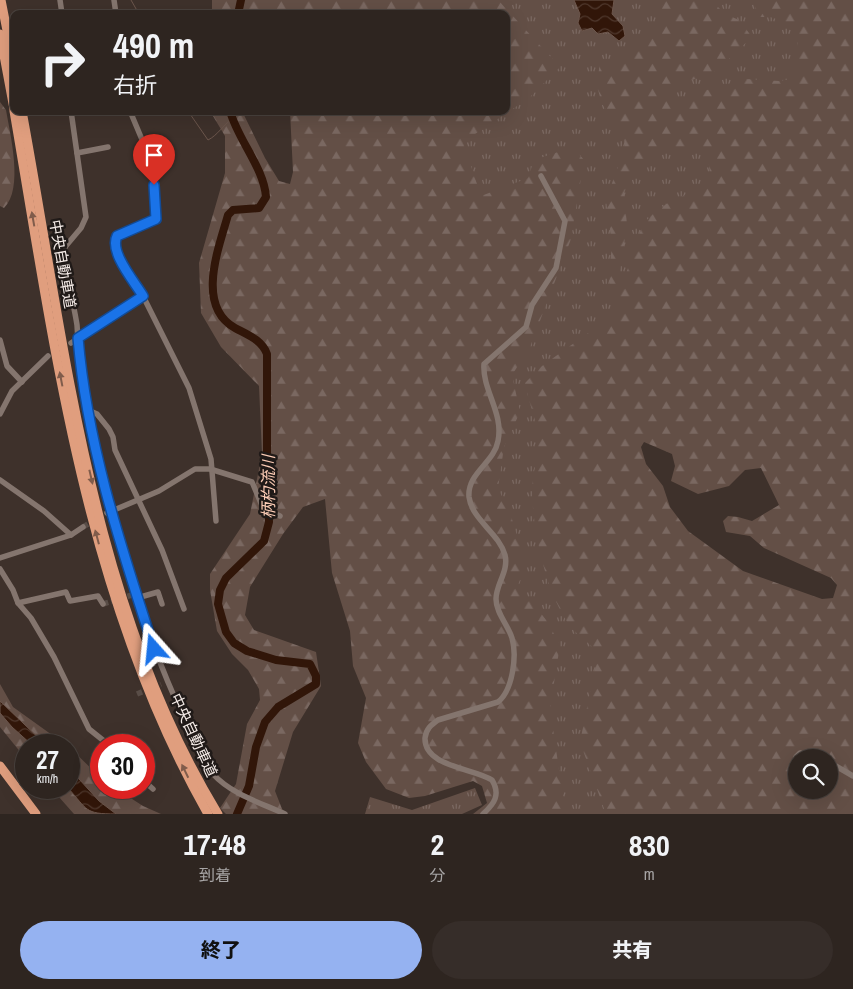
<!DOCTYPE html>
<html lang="ja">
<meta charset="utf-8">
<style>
:root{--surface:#2e2520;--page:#362d29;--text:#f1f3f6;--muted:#a7a5a5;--line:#49423e;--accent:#95b2f1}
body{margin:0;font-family:"Archivo Narrow","Noto Sans JP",sans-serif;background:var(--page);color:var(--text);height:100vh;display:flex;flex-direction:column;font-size:19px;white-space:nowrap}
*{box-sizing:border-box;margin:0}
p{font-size:16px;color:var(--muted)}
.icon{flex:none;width:28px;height:28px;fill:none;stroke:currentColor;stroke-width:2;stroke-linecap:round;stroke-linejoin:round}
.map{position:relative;height:814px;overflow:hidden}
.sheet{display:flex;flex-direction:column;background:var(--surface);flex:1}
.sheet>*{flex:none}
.guide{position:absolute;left:10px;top:10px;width:500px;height:105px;border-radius:10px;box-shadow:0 5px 20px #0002,0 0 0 1px var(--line);background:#2e2520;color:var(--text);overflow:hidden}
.fabs{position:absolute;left:788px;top:749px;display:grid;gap:10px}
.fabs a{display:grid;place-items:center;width:50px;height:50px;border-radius:50%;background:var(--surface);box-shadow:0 5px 20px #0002,0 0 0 1px var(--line);font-size:25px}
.speed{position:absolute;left:15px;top:734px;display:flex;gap:10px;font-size:25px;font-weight:700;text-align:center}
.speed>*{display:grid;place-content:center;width:65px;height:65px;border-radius:50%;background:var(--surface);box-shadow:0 5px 20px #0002,0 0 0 1px var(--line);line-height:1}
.speed small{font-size:12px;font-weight:400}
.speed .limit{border:8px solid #d22;background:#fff;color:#111}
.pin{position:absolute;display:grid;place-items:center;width:42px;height:42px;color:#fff;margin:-51px -21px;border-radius:50% 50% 50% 0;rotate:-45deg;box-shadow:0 0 5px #0007}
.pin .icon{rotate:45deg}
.me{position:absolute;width:55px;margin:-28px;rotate:342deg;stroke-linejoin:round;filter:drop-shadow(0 0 4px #0008)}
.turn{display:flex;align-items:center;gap:18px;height:105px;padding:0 20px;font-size:22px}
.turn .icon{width:65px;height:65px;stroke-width:2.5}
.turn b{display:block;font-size:35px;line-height:42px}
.eta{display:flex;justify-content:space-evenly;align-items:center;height:85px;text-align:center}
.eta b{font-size:30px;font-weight:800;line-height:35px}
.primary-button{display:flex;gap:10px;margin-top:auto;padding:10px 20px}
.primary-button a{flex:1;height:58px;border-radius:30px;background:var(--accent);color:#111;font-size:20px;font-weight:800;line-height:58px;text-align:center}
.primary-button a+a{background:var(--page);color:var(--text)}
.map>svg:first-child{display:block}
.grass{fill:url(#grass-tufts)}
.forest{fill:url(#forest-firs);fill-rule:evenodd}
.water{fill:url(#water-waves);stroke:#6c564c}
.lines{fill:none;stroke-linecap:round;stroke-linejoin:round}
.stream{stroke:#6c564c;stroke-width:1}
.river{stroke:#311609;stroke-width:8}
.minor-tunnel{stroke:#594d47;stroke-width:5.5;stroke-dasharray:5.5 3;stroke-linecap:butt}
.minor{stroke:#84756e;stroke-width:5.5}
.highway{stroke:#e09e7e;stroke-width:9}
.oneway{fill:#805c4b}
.route-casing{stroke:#114b97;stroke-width:12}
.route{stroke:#1a73e8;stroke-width:9}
.labels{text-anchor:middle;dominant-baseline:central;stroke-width:5;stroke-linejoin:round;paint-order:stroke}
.street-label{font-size:15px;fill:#f4ebe7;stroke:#201a18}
.water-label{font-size:16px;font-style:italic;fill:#fdcdb6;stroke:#201a18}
</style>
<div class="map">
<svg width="853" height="814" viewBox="0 0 853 814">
<defs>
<pattern id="grass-tufts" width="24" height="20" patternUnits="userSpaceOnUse" patternTransform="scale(1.25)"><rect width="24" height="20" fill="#634f46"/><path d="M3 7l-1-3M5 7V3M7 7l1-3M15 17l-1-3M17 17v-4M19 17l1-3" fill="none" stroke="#7a6861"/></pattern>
<pattern id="forest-firs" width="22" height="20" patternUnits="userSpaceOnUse" patternTransform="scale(1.25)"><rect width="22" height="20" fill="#634f46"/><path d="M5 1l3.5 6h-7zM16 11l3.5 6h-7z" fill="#7a6861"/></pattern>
<pattern id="water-waves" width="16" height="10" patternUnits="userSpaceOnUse" patternTransform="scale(1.25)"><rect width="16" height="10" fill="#311609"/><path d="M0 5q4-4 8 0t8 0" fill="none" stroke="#4f382d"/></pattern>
</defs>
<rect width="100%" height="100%" fill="#3e312b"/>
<g class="grass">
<polygon points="458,0 843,0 614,418 661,814 536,814 403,176 506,111 506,14"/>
<polygon points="475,788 482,805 462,814 365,814 370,797 412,810"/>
</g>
<g class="forest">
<polygon points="212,0 498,0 560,67 529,98 463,142 481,196 528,178 534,160 573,147 584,160 571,239 530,347 512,375 520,412 504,447 498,488 511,516 526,565 518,585 547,621 560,645 550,708 564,804 568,814 473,814 487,803 482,786 473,781 425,796 409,798 386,789 366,762 358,743 366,698 353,666 350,631 332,573 325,499 303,507 283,534 250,587 245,615 254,630 316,652 321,686 293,732 275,791 284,814 226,814 220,808 236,784 247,724 260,700 259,689 248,670 232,654 217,631 210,590 210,574 250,514 262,454 259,386 221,347 201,313 199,263 225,173 225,136 213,116 213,111 242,111 265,158 279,181 290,184 293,172 290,111 506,111 506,14 212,14"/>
<path d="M 662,0 L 711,0 L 725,14 L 739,20 L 752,37 L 716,71 L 668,89 L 673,103 L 679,104 L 693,94 L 746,79 L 779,81 L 796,78 L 798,26 L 770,17 L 760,17 L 752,0 L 853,0 L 853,814 L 606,814 L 580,742 L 598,653 C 589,642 578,636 571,627 C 546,595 532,528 532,488 C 533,471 540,452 538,435 C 536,418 528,401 525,383 L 542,366 L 623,308 L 611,300 L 609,274 L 612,245 L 606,200 L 625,147 L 623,131 L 602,104 L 597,86 L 600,61 L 618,63 C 635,49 665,26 662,0 ZM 694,147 L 709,165 L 711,186 C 689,192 662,203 647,220 C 637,231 630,267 623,281 L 619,277 L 627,225 L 624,193 L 633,172 L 648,159 L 666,148 ZM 644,442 L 672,454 L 675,466 L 671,481 L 698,494 L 729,486 L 745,470 L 761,468 L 779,505 L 752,521 L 738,517 L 728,516 L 723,521 L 726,532 L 750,536 L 764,548 L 831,578 L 837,585 L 833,598 L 822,599 L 743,571 L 688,531 L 670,507 L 663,486 L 646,464 L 641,447 ZM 796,758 L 829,758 L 829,790 L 796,790 Z"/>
<path d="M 0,102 L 6,110 C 10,134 24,189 4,208 L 0,206 Z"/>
<polygon points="0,684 13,707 66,745 26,745 26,759 0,727"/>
<polygon points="69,747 101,778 101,788 115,788 143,806 161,814 74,814 51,788 69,788"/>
</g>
<g class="water">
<polygon points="574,0 614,0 612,14 623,26 625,36 619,41 608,32 598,34 592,28 582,31 578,23 580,14"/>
<polygon points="0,701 46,745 32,745 12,727 0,713"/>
<path d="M 69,768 L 99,801 L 116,814 C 84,814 88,810 68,788 Z"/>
</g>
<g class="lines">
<g class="stream">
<polyline points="131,0 139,14"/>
<path d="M 188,111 L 208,140 C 218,135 223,125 232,119"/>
</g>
<g class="river">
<polyline points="238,14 241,0"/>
<path d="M 230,111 C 238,140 264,168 266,197 L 259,208 L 233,210 L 228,215 C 218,250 196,306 235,328 C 248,335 262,340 267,354 L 267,471 L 269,522 L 264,541 L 226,578 L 220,590 L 218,604 L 226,632 L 234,643 L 247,651 L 276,660 L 310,664 L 316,676 L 316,684 L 278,707 L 265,722 L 256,747 L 249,786 L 237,814"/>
</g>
<g class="minor-tunnel">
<polyline points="83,527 107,513"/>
<polyline points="103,604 132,595"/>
<polyline points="137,694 161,684"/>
</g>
<g class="minor">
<polyline points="60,0 62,14"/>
<polyline points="114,0 116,14"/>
<path d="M 71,111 L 86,217 L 81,228 L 65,247 C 65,274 73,299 77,325 C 78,338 78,351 80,363 C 100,480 129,595 177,703 C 186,726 196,755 213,774 C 231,794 261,803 285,814"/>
<polyline points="130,111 151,161 157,195 157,219 117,236 114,245 116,254 143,296 189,388 211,459 216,521"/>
<polyline points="77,153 108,147"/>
<polyline points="0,340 7,366 22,382"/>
<polyline points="71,343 143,296"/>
<polyline points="88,410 97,414 109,429 113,437 115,450 162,550 184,609"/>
<polyline points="0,414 12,391 48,356"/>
<polyline points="0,480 44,511 71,535"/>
<polyline points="107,513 159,491 195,469 210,469 252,482 263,508 280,516"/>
<polyline points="0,558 71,535 83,527"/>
<polyline points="0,569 13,590 18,603 31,618 54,657 89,729 109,745"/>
<polyline points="137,598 158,592 162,604"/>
<polyline points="18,603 66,592 70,601 98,596 103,604"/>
<polyline points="829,762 853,776"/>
<polyline points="796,766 796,757 800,753 817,758"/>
<polyline points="144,781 153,789"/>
<path d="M 483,814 C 494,804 501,795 492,780 C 474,768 424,767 425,738 C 426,729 431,725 438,720 L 498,702 C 513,690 517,655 512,638 C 508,625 496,613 496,599 C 496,584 509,571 505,555 C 499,533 472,520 469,497 C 467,473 494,463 498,441 C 504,413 482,390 484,364 L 526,327 L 532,305 L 556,268 L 565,221 L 541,176"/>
</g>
<g class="highway">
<polyline points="1,0 14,66"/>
<polyline points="0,34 14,109"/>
<path d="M 14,111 C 55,350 86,600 208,814"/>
<path d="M 22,111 C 66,348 90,604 218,814"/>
<polyline points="0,766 36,814"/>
</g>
</g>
<defs><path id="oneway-solid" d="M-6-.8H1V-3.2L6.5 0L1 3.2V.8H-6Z" transform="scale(1.25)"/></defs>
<g class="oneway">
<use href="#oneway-solid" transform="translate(33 219) rotate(-100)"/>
<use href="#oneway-solid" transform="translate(61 379) rotate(-101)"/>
<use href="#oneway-solid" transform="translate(91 477) rotate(77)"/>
<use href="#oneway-solid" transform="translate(97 537) rotate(-105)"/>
<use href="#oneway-solid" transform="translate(185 771) rotate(-116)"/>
</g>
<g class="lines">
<defs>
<path id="route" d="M 154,649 C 121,547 87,445 78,338 L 143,296 C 134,281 109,252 117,236 L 156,219 L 154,185"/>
</defs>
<use href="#route" class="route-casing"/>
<use href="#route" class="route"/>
</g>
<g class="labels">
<g class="street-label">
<text transform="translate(63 264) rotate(80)">中央自動車道</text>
<text transform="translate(194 735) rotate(65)">中央自動車道</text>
</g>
<g class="water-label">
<text transform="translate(268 487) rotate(-90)">柄杓流川</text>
</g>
</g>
</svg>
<div class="fabs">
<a><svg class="icon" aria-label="search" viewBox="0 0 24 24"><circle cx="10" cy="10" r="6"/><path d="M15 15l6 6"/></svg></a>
</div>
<div class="speed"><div>27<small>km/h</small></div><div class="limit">30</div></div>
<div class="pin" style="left:154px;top:185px;background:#d93025"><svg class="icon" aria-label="arrive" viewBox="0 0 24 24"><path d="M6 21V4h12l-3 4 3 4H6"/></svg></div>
<svg class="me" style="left:154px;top:649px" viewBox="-20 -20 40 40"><path d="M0-17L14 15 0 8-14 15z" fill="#1a73e8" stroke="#fff" stroke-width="4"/></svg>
<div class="guide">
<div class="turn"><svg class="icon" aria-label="right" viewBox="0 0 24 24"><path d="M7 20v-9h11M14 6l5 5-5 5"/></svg><div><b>490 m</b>右折</div></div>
</div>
</div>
<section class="sheet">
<div class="eta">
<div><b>17:48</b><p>到着</p></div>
<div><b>2</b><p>分</p></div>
<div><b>830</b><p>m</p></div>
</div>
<div class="primary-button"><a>終了</a><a>共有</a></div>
</section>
